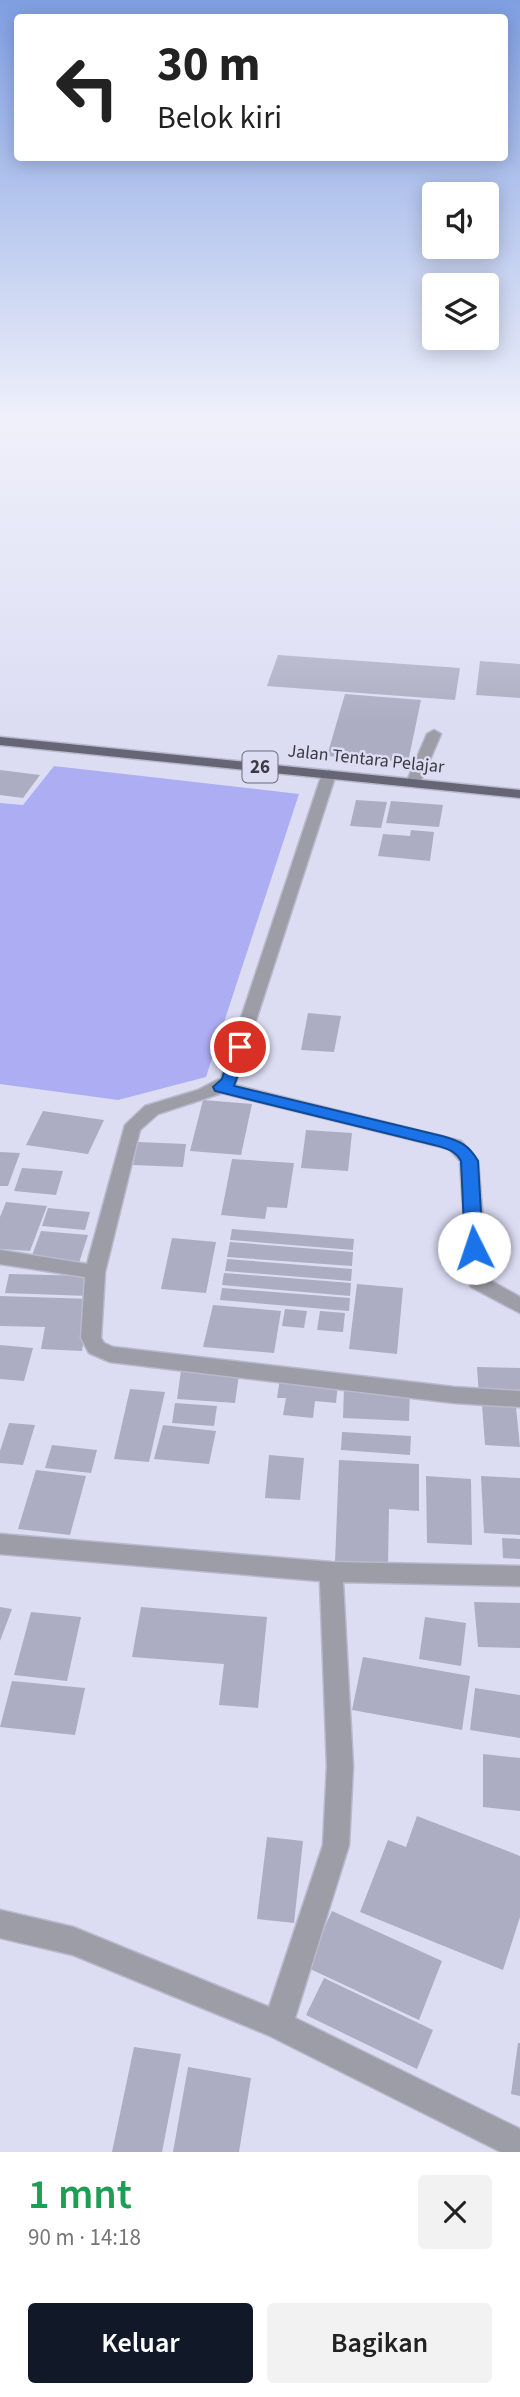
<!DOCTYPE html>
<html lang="id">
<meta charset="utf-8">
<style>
:root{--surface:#fff;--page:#f2f2f2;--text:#222;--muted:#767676;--accent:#111827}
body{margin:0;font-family:"Source Sans 3",sans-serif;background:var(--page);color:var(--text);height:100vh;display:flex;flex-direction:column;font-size:26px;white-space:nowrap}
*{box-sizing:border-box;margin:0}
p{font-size:23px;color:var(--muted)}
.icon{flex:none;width:38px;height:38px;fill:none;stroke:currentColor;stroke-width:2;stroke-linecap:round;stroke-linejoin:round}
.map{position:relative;height:2152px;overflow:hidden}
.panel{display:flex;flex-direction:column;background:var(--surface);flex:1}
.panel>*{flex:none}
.guide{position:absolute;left:14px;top:14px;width:494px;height:147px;border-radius:7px;box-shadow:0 4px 18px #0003;background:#fff;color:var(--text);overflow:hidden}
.tools{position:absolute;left:422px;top:182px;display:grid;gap:14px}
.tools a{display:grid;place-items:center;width:77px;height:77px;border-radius:7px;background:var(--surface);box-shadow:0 4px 18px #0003;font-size:35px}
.pin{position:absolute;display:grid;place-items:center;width:60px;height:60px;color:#fff;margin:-30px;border:4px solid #fff;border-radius:50%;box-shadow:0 2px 7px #0007}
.me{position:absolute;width:77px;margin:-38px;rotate:356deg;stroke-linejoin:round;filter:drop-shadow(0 0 5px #0008)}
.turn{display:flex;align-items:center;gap:24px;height:147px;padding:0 28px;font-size:32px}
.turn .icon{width:91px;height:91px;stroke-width:2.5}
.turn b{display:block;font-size:49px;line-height:60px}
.round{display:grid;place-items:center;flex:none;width:74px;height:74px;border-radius:7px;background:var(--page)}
.overview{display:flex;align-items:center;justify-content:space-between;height:119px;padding:0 28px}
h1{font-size:42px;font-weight:600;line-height:52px;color:#1e9e55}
.action{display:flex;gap:14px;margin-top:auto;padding:14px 28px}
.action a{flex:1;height:80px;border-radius:7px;background:var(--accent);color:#fff;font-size:28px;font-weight:600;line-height:80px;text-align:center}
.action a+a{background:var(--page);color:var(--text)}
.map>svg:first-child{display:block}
.green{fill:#adadf4}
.building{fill:#acadc2}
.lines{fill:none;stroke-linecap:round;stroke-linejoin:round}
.minor-casing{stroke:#b8b9cc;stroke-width:3}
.major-casing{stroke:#b8b9cc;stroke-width:3}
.minor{fill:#9c9da6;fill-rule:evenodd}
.major{fill:#656576;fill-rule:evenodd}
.route{fill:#1a73e8;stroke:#114b97;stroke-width:2}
.labels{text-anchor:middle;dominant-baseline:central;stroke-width:5;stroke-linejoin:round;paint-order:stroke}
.far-street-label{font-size:18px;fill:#3a3a43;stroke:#dcddf3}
.shield{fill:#dcddf3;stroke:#6b6b78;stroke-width:2}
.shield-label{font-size:19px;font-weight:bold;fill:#3a3a43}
</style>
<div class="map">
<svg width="520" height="2152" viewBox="0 0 520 2152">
<rect width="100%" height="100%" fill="#dcddf3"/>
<polygon class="green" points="54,766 299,794 206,1077 118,1100 0,1084 0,803 23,805"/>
<g class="building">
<polygon points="278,655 460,668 455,700 267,686"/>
<polygon points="480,661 520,664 520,698 476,695"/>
<polygon points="345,694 421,700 408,762 327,756"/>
<polygon points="0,770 40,775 23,798 0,795"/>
<polygon points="356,800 387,802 381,828 350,826"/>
<polygon points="391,801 443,805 439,827 386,823"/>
<polygon points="411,830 434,832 430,861 378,856 383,834 410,836"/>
<polygon points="308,1013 341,1016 334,1052 301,1050"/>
<polygon points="203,1100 252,1104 241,1155 190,1151"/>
<polygon points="43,1111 104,1120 88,1154 26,1145"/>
<polygon points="306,1130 352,1133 348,1171 301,1168"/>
<polygon points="138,1142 186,1144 183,1167 133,1165"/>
<polygon points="0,1152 20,1153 8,1186 0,1186"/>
<polygon points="232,1159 294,1163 287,1208 267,1207 265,1219 221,1215"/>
<polygon points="22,1168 63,1171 56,1195 14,1191"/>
<polygon points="6,1202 47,1206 30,1251 0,1249 0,1217"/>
<polygon points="48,1208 90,1212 85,1230 42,1226"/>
<polygon points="232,1229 354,1239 353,1250 230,1240"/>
<polygon points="41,1231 88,1235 78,1266 30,1261"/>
<polygon points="172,1238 216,1242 206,1293 161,1289"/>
<polygon points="230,1242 353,1252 352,1266 227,1257"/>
<polygon points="227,1259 352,1269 351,1281 225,1271"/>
<polygon points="224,1273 351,1283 350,1296 222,1285"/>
<polygon points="9,1274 91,1276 88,1296 5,1293"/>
<polygon points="357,1284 403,1288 397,1354 349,1349"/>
<polygon points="222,1288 350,1298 349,1311 220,1300"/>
<polygon points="0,1296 91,1299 82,1351 41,1349 45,1327 0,1326"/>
<polygon points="213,1305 281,1311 274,1353 203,1347"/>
<polygon points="285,1309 307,1311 304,1328 282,1326"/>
<polygon points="320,1311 345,1313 343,1332 317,1330"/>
<polygon points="0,1345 33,1348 24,1381 0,1379"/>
<polygon points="477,1367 520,1368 520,1398 479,1397"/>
<polygon points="181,1371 239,1375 235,1403 177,1399"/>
<polygon points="280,1378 338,1383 336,1403 315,1401 313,1418 283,1415 286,1398 277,1398"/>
<polygon points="344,1386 410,1389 409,1421 343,1418"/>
<polygon points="130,1389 165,1392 149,1462 114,1459"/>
<polygon points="175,1403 217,1406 214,1426 172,1423"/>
<polygon points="482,1405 516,1407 520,1447 485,1445"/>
<polygon points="9,1423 35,1425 23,1465 0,1463 0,1451"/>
<polygon points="163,1425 216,1431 209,1464 154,1459"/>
<polygon points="342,1432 411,1436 410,1455 341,1450"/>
<polygon points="52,1445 97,1450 91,1473 45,1468"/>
<polygon points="269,1455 304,1458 300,1500 265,1498"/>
<polygon points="339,1460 419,1464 419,1511 389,1509 388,1565 335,1563"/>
<polygon points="36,1470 86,1476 70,1535 18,1529"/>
<polygon points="426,1476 471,1479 472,1545 427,1543"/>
<polygon points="481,1476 520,1478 520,1535 484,1533"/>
<polygon points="502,1538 520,1539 520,1559 503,1558"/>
<polygon points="474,1602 520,1603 520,1648 478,1647"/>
<polygon points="0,1607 12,1609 0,1641"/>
<polygon points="141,1607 267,1617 258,1708 219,1705 224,1664 132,1657"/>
<polygon points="31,1612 81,1617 67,1681 14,1675"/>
<polygon points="425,1617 466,1623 461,1666 419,1659"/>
<polygon points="363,1657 470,1676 462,1730 352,1710"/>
<polygon points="12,1681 85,1688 75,1735 0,1727"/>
<polygon points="475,1688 520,1695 520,1738 470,1730"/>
<polygon points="483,1754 520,1758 520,1811 483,1807"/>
<polygon points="417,1816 520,1856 520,1917 503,1970 360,1912 388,1840 406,1847"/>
<polygon points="267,1837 303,1841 294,1923 257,1919"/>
<polygon points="332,1911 442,1961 419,2020 306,1967"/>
<polygon points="324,1978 433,2030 417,2069 306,2015"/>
<polygon points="518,2043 520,2043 520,2096 511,2094"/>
<polygon points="134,2047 181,2054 162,2152 112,2152"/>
<polygon points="188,2067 251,2078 239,2152 173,2152"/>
</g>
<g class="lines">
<defs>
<g id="minor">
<polygon points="434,730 441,734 420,783 418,786 408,786 406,783 427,734"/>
<polygon points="329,770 336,774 235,1085 461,1141 478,1161 488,1279 520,1297 520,1313 471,1287 468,1282 460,1161 449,1149 222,1093 158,1114 140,1130 105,1272 101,1338 104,1343 113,1347 454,1387 520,1391 520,1407 454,1403 110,1362 89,1353 81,1338 85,1277 0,1264 0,1250 87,1264 125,1125 145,1106 198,1090 221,1078 322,774"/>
<polygon points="0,1534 331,1562 520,1566 520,1586 343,1582 353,1766 349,1845 295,2018 520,2129 520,2152 501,2152 268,2035 73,1955 0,1938 0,1910 73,1927 269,2007 323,1845 327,1766 320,1581 0,1554"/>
</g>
<polygon id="major" points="0,737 520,790 520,798 0,745"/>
</defs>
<use href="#minor" class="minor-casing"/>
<use href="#major" class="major-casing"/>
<use href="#minor" class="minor"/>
<use href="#major" class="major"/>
</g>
<linearGradient id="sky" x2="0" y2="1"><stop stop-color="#7f9fe2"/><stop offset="0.58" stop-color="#eff0fa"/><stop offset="1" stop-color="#eff0fa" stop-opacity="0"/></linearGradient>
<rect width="520" height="723" fill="url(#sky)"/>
<path class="route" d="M 240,1042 L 248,1047 L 234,1086 L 442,1136 C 460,1141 469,1145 478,1161 L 483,1248 L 481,1252 L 468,1252 L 465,1248 L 461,1161 C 455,1150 445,1148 434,1145 L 215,1091 L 213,1087 L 222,1079 L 232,1047 Z"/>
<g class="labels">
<g class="far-street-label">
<text transform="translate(366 759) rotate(6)">Jalan Tentara Pelajar</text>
</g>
<rect class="shield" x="242.5" y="751.5" width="35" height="31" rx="5"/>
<g class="shield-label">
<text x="260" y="767">26</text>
</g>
</g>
</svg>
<div class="tools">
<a><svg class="icon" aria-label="sound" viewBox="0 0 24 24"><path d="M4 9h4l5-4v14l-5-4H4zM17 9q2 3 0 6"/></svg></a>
<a><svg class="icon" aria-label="layers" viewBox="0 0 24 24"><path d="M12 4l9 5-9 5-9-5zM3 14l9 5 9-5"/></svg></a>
</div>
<div class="pin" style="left:240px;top:1047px;background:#d93025"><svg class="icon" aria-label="arrive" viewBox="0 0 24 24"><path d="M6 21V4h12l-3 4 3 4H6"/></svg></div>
<svg class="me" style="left:474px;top:1248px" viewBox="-20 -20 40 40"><circle r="19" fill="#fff"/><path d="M0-13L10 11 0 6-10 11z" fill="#1a73e8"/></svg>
<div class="guide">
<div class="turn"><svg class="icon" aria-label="left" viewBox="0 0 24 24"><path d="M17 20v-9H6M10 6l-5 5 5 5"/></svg><div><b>30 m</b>Belok kiri</div></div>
</div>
</div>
<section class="panel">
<div class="overview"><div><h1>1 mnt</h1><p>90 m · 14:18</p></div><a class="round"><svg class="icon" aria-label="close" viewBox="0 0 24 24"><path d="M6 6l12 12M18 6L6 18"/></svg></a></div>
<div class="action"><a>Keluar</a><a>Bagikan</a></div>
</section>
